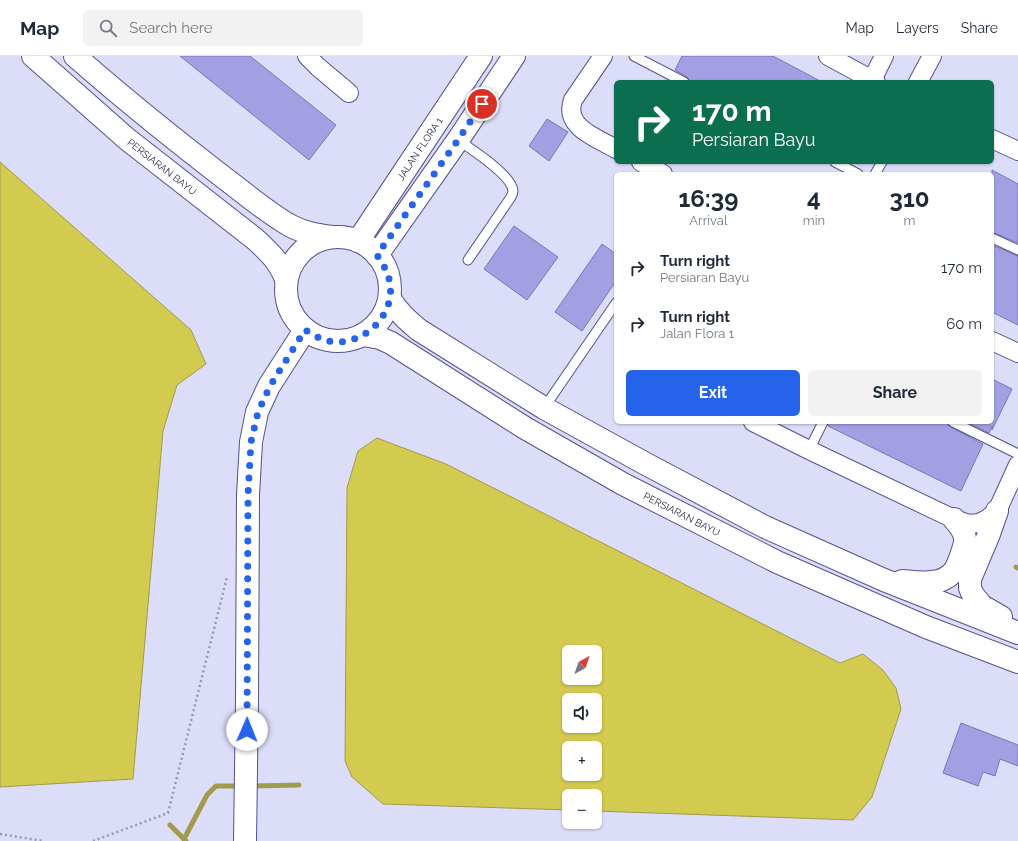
<!DOCTYPE html>
<meta charset="utf-8">
<style>
:root{--surface:#fff;--page:#f2f2f3;--text:#1f2937;--muted:#747a83;--line:#e0e1e3;--accent:#2563eb}
body{margin:0;font-family:Raleway,sans-serif;background:var(--page);color:var(--text);height:100vh;display:flex;flex-direction:column;font-size:15px;white-space:nowrap}
*{box-sizing:border-box;margin:0}
p{font-size:13px;color:var(--muted)}
.icon{flex:none;width:22px;height:22px;fill:none;stroke:currentColor;stroke-width:2;stroke-linecap:round;stroke-linejoin:round}
.map{position:relative;flex:1;overflow:hidden}
.details{position:absolute;left:614px;top:116px;width:380px;height:252px;display:flex;flex-direction:column;background:var(--surface);border-radius:6px;box-shadow:0 1px 3px #0004}
.details>*{flex:none}
.top-card{position:absolute;left:614px;top:24px;width:380px;height:84px;border-radius:6px;box-shadow:0 1px 3px #0004;background:#0b6e4f;color:#fff;overflow:hidden}
.needle{width:26px;rotate:40deg}
.controls{position:absolute;left:562px;top:589px;display:grid;gap:8px}
.controls a{display:grid;place-items:center;width:40px;height:40px;border-radius:6px;background:var(--surface);box-shadow:0 1px 3px #0004;font-size:20px}
.pin{position:absolute;display:grid;place-items:center;width:34px;height:34px;color:#fff;margin:-17px;border:2px solid #fff;border-radius:50%;box-shadow:0 1px 4px #0007}
.me{position:absolute;width:44px;margin:-22px;rotate:1deg;stroke-linejoin:round;filter:drop-shadow(0 0 3px #0008)}
.turn{display:flex;align-items:center;gap:14px;height:84px;padding:0 12px;font-size:18px}
.turn .icon{width:52px;height:52px;stroke-width:2.5}
.turn b{display:block;font-size:28px;line-height:34px}
.eta{display:flex;justify-content:space-evenly;align-items:center;height:68px;text-align:center}
.eta b{font-size:24px;font-weight:700;line-height:28px}
.action{display:flex;gap:8px;margin-top:auto;padding:8px 12px}
.action a{flex:1;height:46px;border-radius:6px;background:var(--accent);color:#fff;font-size:16px;font-weight:700;line-height:46px;text-align:center}
.action a+a{background:var(--page);color:var(--text)}
ul{padding:0;list-style:none}
li{display:flex;align-items:center;gap:12px;height:56px;padding:0 12px}
li div{flex:1}
li b{display:block;font-size:15px}
li em{font-style:normal}
header{display:flex;align-items:center;gap:24px;box-sizing:border-box;height:56px;padding:0 20px;background:var(--surface);border-bottom:1px solid var(--line)}
header strong{font-size:19px}
nav{display:flex;gap:22px;margin-inline-start:auto;font-size:14px}
.search{width:280px;height:36px;background:var(--page);display:flex;align-items:center;gap:10px;box-sizing:border-box;padding:0 14px;border-radius:6px;color:var(--muted);font-size:15px}
.map>svg:first-child{display:block}
.water{fill:#d3ca50;stroke:#a29b4e;fill-rule:evenodd}
.lines{fill:none;stroke-linecap:round;stroke-linejoin:round}
.stream{stroke:#a29b4e;stroke-width:5}
.building{fill:#a2a0e3;stroke:#7876b6}
.lane-casing{stroke:#55518d;stroke-width:11}
.street-casing{stroke:#55518d;stroke-width:20}
.secondary-casing{stroke:#55518d;stroke-width:24}
.path{stroke:#9898b4;stroke-width:2.5;stroke-dasharray:2 3;stroke-linecap:butt}
.lane{stroke:#fff;stroke-width:9}
.street{stroke:#fff;stroke-width:18}
.secondary{stroke:#fff;stroke-width:22}
.route{stroke:#2563eb;stroke-width:7;stroke-dasharray:0 12.6}
.labels{text-anchor:middle;dominant-baseline:central;stroke-width:3;stroke-linejoin:round;paint-order:stroke}
.street-label{font-size:10px;fill:#2e2d48;stroke:#dcddf9}
</style>
<header>
<strong>Map</strong>
<div class="search"><svg class="icon" aria-label="search" viewBox="0 0 24 24"><circle cx="10" cy="10" r="6"/><path d="M15 15l6 6"/></svg>Search here</div>
<nav><a>Map</a><a>Layers</a><a>Share</a></nav>
</header>
<div class="map">
<svg width="1018" height="785" viewBox="0 0 1018 785">
<rect width="100%" height="100%" fill="#dcddf9"/>
<g class="water">
<polygon points="0,106 191,274 206,308 177,329 163,375 133,723 0,731"/>
<path d="M 377,382 L 446,408 L 840,607 L 863,598 L 883,614 L 896,632 L 901,653 L 872,741 L 853,764 L 595,755 L 595,740 L 569,740 L 569,754 L 383,748 L 352,721 L 345,705 L 347,432 L 358,395 ZM 569,596 L 595,596 L 595,622 L 569,622 ZM 569,644 L 595,644 L 595,670 L 569,670 ZM 569,692 L 595,692 L 595,718 L 569,718 Z"/>
</g>
<g class="lines">
<g class="stream">
<polyline points="1016,511 1018,512"/>
<polyline points="252,730 299,729"/>
<polyline points="170,769 186,785"/>
<polyline points="184,783 207,739 216,730 242,730"/>
</g>
</g>
<g class="building">
<polygon points="180,0 250,0 336,69 309,104"/>
<polygon points="682,0 773,0 822,26 690,26 689,23 687,21 675,14"/>
<polygon points="547,63 568,76 549,105 529,90"/>
<polygon points="992,114 1018,128 1018,187 992,176"/>
<polygon points="514,170 558,201 527,244 484,213"/>
<polygon points="602,188 616,198 616,225 582,275 555,256"/>
<polygon points="992,189 1018,200 1018,269 992,256"/>
<polygon points="992,323 1012,333 992,374 992,370 989,377 967,366 992,366"/>
<polygon points="829,366 947,366 948,369 950,371 983,388 961,435 828,370"/>
<polygon points="961,667 1018,689 1018,710 1000,703 995,720 983,716 978,730 943,717"/>
</g>
<g class="lines">
<defs>
<g id="lane">
<polyline points="634,0 684,26"/>
<path d="M 458,84 C 471,93 512,119 513,135 C 513,137 512,139 511,141 L 468,204"/>
<polyline points="835,106 858,118"/>
<polyline points="875,118 882,106"/>
<polyline points="992,182 1018,194"/>
<polyline points="544,352 616,247"/>
<polyline points="953,366 1018,398"/>
<polyline points="809,394 823,366"/>
</g>
<g id="street">
<polyline points="307,0 318,11 349,37"/>
<path d="M 603,0 L 573,44 C 563,71 597,82 616,93"/>
<polyline points="828,0 876,26"/>
<polyline points="872,24 884,0"/>
<polyline points="918,26 932,0"/>
<polyline points="992,83 1018,95"/>
<polyline points="641,106 663,118"/>
<polyline points="992,285 1018,297"/>
<polyline points="753,366 809,394 954,463 969,468 979,467 987,463 997,455 1018,409"/>
</g>
<g id="secondary">
<path id="s1" d="M 33,0 L 127,83 L 255,183 C 270,197 278,204 286,223"/>
<path d="M 75,0 C 124,43 175,84 227,124 C 247,139 269,158 291,170 C 304,177 318,179 332,181"/>
<circle cx="338" cy="233" r="52"/>
<path id="s2" d="M 358,185 L 481,0"/>
<polyline points="377,199 458,84 514,0"/>
<path d="M 390,243 C 398,256 407,264 419,274 L 544,352 L 646,408 L 765,471 L 884,524 L 1018,577"/>
<path id="s3" d="M 363,279 L 380,282 L 391,287 L 525,372 L 623,428 L 777,506 L 926,571 L 1018,606"/>
<polyline points="997,455 989,478 970,523 970,532 973,539 982,550 1001,561"/>
<path d="M 902,525 C 914,526 927,528 939,525 C 945,523 951,519 955,514 C 958,509 966,488 965,482 C 964,474 959,469 954,463"/>
<polyline points="245,785 247,643 248,439 251,386 257,356 269,330 305,274"/>
</g>
</defs>
<use href="#lane" class="lane-casing"/>
<use href="#street" class="street-casing"/>
<use href="#secondary" class="secondary-casing"/>
<g class="path">
<polyline points="0,778 43,785"/>
<polyline points="93,785 168,757 227,521"/>
</g>
<use href="#lane" class="lane"/>
<use href="#street" class="street"/>
<use href="#secondary" class="secondary"/>
</g>
<g class="lines">
<path class="route" d="M 247,674 L 248,439 L 251,386 L 258,356 L 270,330 L 305,274 C 314,279 323,285 334,286 C 365,288 395,259 390,227 C 388,216 383,208 377,199 L 458,84 L 482,48"/>
</g>
<g class="labels">
<g class="street-label">
<text stroke="none"><textPath href="#s2" startOffset="111">JALAN FLORA 1</textPath></text>
<text stroke="none"><textPath href="#s1" startOffset="170">PERSIARAN BAYU</textPath></text>
<text stroke="none"><textPath href="#s3" startOffset="367">PERSIARAN BAYU</textPath></text>
</g>
</g>
</svg>
<div class="controls">
<a><svg class="needle" viewBox="-14 -14 28 28"><path d="M0-13l5 13h-10z" fill="#e53935"/><path d="M0 13l5-13h-10z" fill="#747a83"/></svg></a>
<a><svg class="icon" aria-label="sound" viewBox="0 0 24 24"><path d="M4 9h4l5-4v14l-5-4H4zM17 9q2 3 0 6"/></svg></a>
<a>+</a>
<a>−</a>
</div>
<div class="pin" style="left:482px;top:48px;background:#d93025"><svg class="icon" aria-label="arrive" viewBox="0 0 24 24"><path d="M6 21V4h12l-3 4 3 4H6"/></svg></div>
<svg class="me" style="left:247px;top:674px" viewBox="-20 -20 40 40"><circle r="19" fill="#fff"/><path d="M0-13L10 11 0 6-10 11z" fill="#2563eb"/></svg>
<div class="top-card">
<div class="turn"><svg class="icon" aria-label="right" viewBox="0 0 24 24"><path d="M7 20v-9h11M14 6l5 5-5 5"/></svg><div><b>170 m</b>Persiaran Bayu</div></div>
</div>
<section class="details">
<div class="eta">
<div><b>16:39</b><p>Arrival</p></div>
<div><b>4</b><p>min</p></div>
<div><b>310</b><p>m</p></div>
</div>
<ul>
<li><svg class="icon" aria-label="right" viewBox="0 0 24 24"><path d="M7 20v-9h11M14 6l5 5-5 5"/></svg><div><b>Turn right</b><p>Persiaran Bayu</p></div><em>170 m</em></li>
<li><svg class="icon" aria-label="right" viewBox="0 0 24 24"><path d="M7 20v-9h11M14 6l5 5-5 5"/></svg><div><b>Turn right</b><p>Jalan Flora 1</p></div><em>60 m</em></li>
</ul>
<div class="action"><a>Exit</a><a>Share</a></div>
</section>
</div>
